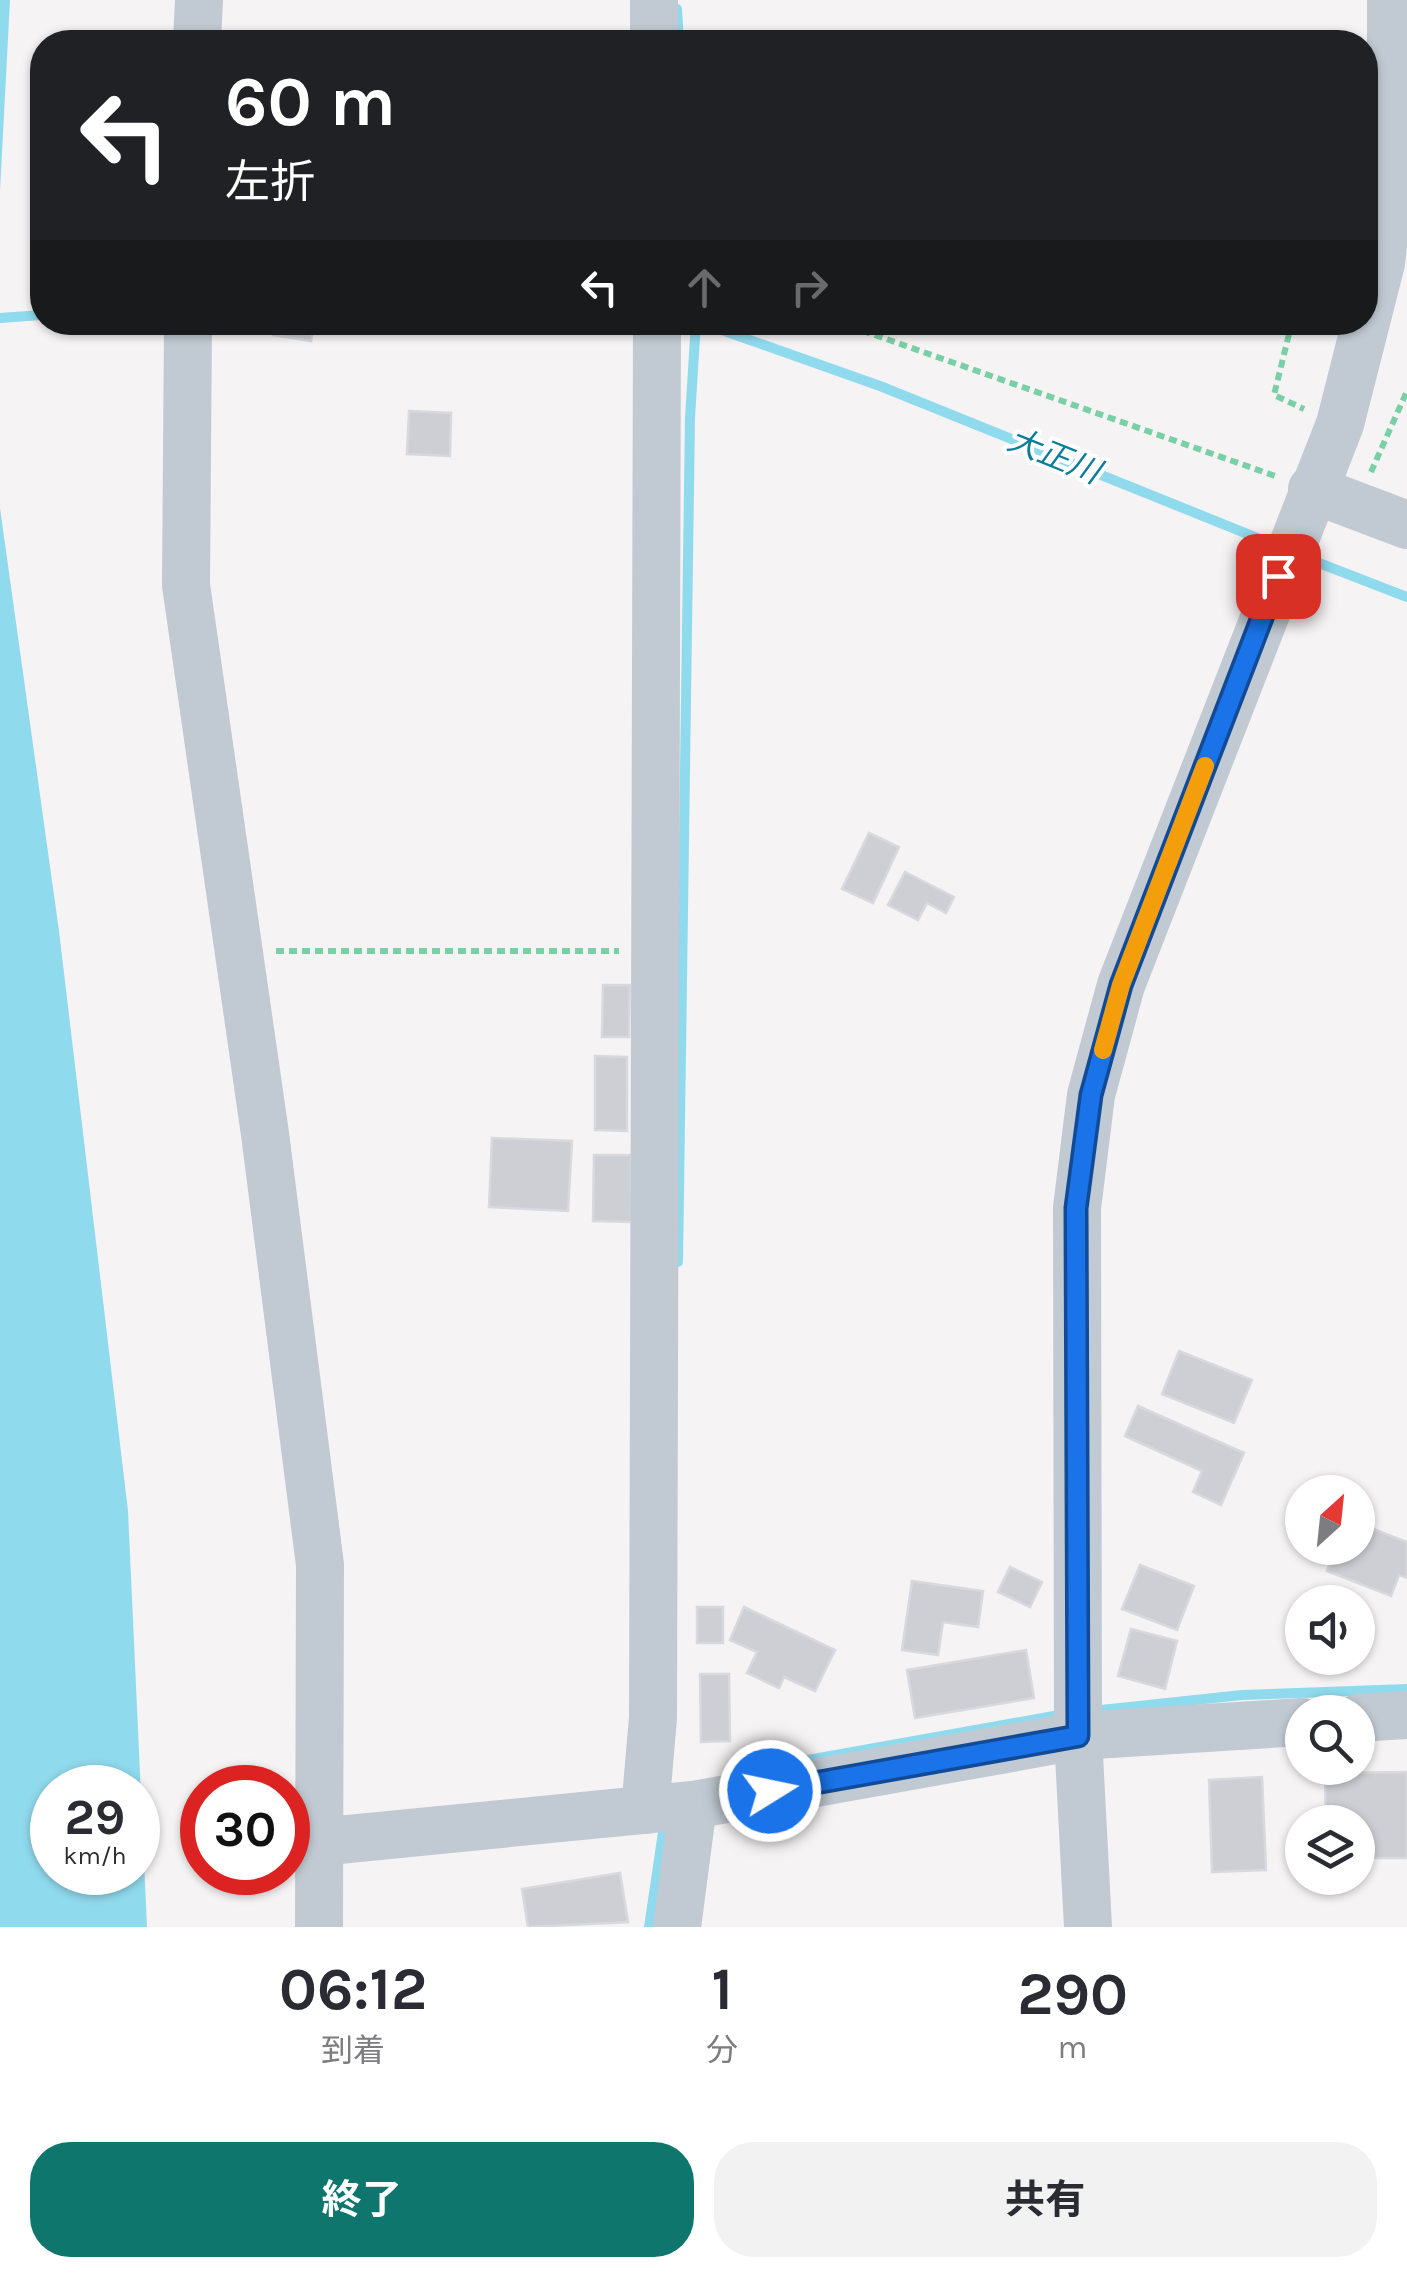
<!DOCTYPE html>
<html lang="ja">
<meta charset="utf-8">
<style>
:root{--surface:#fff;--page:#f2f2f3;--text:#2b2b33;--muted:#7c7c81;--accent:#0f766e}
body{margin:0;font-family:Karla,"Noto Sans JP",sans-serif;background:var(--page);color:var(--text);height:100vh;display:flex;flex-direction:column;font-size:38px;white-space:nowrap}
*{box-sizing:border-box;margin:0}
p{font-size:32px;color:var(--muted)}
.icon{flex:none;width:55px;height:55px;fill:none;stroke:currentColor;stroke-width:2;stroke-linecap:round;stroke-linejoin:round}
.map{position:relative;height:1927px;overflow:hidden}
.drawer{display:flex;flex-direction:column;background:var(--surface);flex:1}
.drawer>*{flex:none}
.banner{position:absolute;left:30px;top:30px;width:1348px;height:305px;border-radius:40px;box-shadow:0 2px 8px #0004;background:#202124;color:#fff;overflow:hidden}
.needle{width:65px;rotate:27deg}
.tools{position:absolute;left:1285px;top:1475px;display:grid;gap:20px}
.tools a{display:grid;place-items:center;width:90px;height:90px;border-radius:50%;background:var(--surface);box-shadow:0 2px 8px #0004;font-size:50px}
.speed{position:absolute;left:30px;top:1765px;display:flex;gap:20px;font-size:50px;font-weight:700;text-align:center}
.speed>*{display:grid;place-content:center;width:130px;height:130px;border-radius:50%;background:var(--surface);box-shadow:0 2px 8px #0004;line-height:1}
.speed small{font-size:25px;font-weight:400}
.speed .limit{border:15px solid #d22;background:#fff;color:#111}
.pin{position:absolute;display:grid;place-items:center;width:85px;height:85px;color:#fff;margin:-42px;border-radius:20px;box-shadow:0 5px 15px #0006}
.me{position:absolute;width:110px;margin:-55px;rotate:80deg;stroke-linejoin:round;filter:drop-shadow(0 0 8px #0008)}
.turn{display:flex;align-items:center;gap:35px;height:210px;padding:0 30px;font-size:45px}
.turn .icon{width:130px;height:130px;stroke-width:2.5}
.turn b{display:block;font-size:70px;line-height:85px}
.lanes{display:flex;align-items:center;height:95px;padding:0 30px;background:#0003;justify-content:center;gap:50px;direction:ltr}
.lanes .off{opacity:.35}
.eta{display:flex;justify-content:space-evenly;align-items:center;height:170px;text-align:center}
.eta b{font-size:60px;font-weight:700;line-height:70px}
.cta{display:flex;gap:20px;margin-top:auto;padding:20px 30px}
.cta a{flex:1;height:115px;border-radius:40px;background:var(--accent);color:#fff;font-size:40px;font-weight:700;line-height:115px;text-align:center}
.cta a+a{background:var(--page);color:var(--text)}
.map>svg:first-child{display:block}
.water{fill:#90daee;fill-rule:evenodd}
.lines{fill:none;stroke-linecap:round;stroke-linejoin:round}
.stream{stroke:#90daee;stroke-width:10}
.building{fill:#cdcfd5;stroke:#d7d9de;stroke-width:2.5}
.path{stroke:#7ad0a6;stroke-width:6;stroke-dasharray:8 5;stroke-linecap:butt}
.minor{stroke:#c1cad2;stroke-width:48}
.route-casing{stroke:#114b97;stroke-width:25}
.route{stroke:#1a73e8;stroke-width:18}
.slow{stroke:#f59e0b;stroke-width:18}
.labels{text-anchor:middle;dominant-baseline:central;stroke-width:8;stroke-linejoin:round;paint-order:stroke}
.water-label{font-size:32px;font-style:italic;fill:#0c7c9b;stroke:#fff}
</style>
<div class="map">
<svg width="1407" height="1927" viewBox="0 0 1407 1927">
<rect width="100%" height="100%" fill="#f5f3f3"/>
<g class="water">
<polygon points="0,0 10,0 0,191"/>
<path d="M 0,508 L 59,931 L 128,1511 L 147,1927 L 0,1927 ZM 52,1788 L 138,1788 L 138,1872 L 52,1872 Z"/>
</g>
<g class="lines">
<g class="stream">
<polyline points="677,9 679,42"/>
<polyline points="0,318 42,315"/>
<polyline points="699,322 880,386 1280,547"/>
<polyline points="1301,556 1407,597"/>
<polyline points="678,1262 690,418 696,322"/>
<polyline points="1092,1711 1242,1695 1407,1689"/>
<polyline points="791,1763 1065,1714"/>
<polyline points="649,1927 665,1819"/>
</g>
</g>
<g class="building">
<polygon points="275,322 314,322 311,341 273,335"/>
<polygon points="409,411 451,413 450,456 407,454"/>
<polygon points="869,833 899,847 873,903 842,889"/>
<polygon points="905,872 954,897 946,913 927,903 918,920 888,905"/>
<polygon points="603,985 630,985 629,1037 602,1037"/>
<polygon points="595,1056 627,1057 627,1131 595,1130"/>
<polygon points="492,1138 572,1141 568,1211 489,1207"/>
<polygon points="594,1155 631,1155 631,1222 593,1221"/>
<polygon points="1179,1351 1252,1380 1234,1423 1162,1394"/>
<polygon points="1138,1406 1244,1453 1221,1505 1193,1492 1202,1471 1125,1436"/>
<polygon points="1358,1523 1407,1542 1407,1578 1399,1575 1391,1596 1327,1571 1336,1548 1358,1548"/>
<polygon points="1140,1565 1194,1586 1177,1630 1122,1609"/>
<polygon points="1010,1567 1042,1582 1030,1607 998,1592"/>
<polygon points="912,1581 983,1591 978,1627 943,1622 938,1655 902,1650"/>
<rect x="697" y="1607" width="26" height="36"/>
<polygon points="744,1607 835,1650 815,1691 784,1677 779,1688 747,1673 757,1652 730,1640"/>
<polygon points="1131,1629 1177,1641 1165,1689 1118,1676"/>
<polygon points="1026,1650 1034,1698 915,1718 907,1670"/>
<polygon points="700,1674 729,1674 730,1741 701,1742"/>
<polygon points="1407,1772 1407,1858 1358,1858 1358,1822 1326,1822 1325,1773"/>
<polygon points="1262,1777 1266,1870 1212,1872 1209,1780"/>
<polygon points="620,1873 628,1922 528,1927 522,1889"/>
</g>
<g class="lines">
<g class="path">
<polyline points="690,33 822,42"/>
<polyline points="838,322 1278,477"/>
<polyline points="1292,322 1274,395 1304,409"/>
<polyline points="1371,472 1407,391"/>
<polyline points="276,951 619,951"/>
</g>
<g class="minor">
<polyline points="654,0 654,42"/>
<polyline points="197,42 199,0"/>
<polyline points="188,322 186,585 265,1134 320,1565 319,1927"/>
<polyline points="1312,489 1407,525"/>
<polyline points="1358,1718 1407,1715"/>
<polyline points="645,1810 653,1718 657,322"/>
<polyline points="318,1842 693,1805 1078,1736 1302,1722"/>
<polyline points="677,1927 693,1805"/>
<polyline points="1088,1927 1078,1736 1077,1208 1091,1095 1121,985 1340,424 1381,263 1391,177 1391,0"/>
</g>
</g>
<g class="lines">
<defs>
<polyline id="route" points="770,1791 1078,1736 1076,1208 1091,1095 1121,985 1278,576"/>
</defs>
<use href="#route" class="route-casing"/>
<use href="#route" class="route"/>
<polyline class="slow" points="1103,1050 1121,985 1205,766"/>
</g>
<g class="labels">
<g class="water-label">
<text transform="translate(1054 456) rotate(22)">大正川</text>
</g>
</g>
</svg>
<div class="tools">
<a><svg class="needle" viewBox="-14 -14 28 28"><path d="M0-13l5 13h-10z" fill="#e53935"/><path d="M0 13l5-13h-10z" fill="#7c7c81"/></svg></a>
<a><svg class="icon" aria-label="sound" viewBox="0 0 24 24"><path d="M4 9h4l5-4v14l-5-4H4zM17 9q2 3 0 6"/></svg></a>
<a><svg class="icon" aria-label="search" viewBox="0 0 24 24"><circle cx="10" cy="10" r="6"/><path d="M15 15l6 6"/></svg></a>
<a><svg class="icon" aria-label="layers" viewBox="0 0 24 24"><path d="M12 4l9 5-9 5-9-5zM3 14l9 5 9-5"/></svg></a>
</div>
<div class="speed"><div>29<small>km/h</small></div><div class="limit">30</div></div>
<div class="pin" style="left:1278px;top:576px;background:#d93025"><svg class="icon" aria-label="arrive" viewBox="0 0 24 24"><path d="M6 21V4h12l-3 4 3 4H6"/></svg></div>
<svg class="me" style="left:770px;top:1791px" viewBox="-20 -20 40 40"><circle r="17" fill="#1a73e8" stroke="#fff" stroke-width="3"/><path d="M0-11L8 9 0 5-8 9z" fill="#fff"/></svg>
<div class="banner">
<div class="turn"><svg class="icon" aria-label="left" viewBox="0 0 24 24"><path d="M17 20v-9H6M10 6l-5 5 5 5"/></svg><div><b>60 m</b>左折</div></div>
<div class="lanes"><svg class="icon" aria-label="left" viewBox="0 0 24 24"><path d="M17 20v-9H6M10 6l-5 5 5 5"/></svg><svg class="icon off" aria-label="ahead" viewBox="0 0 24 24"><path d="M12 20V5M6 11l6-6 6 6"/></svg><svg class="icon off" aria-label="right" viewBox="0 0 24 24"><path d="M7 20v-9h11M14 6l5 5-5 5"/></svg></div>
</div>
</div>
<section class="drawer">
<div class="eta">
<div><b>06:12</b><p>到着</p></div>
<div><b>1</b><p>分</p></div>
<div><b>290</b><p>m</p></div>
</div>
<div class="cta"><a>終了</a><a>共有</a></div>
</section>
